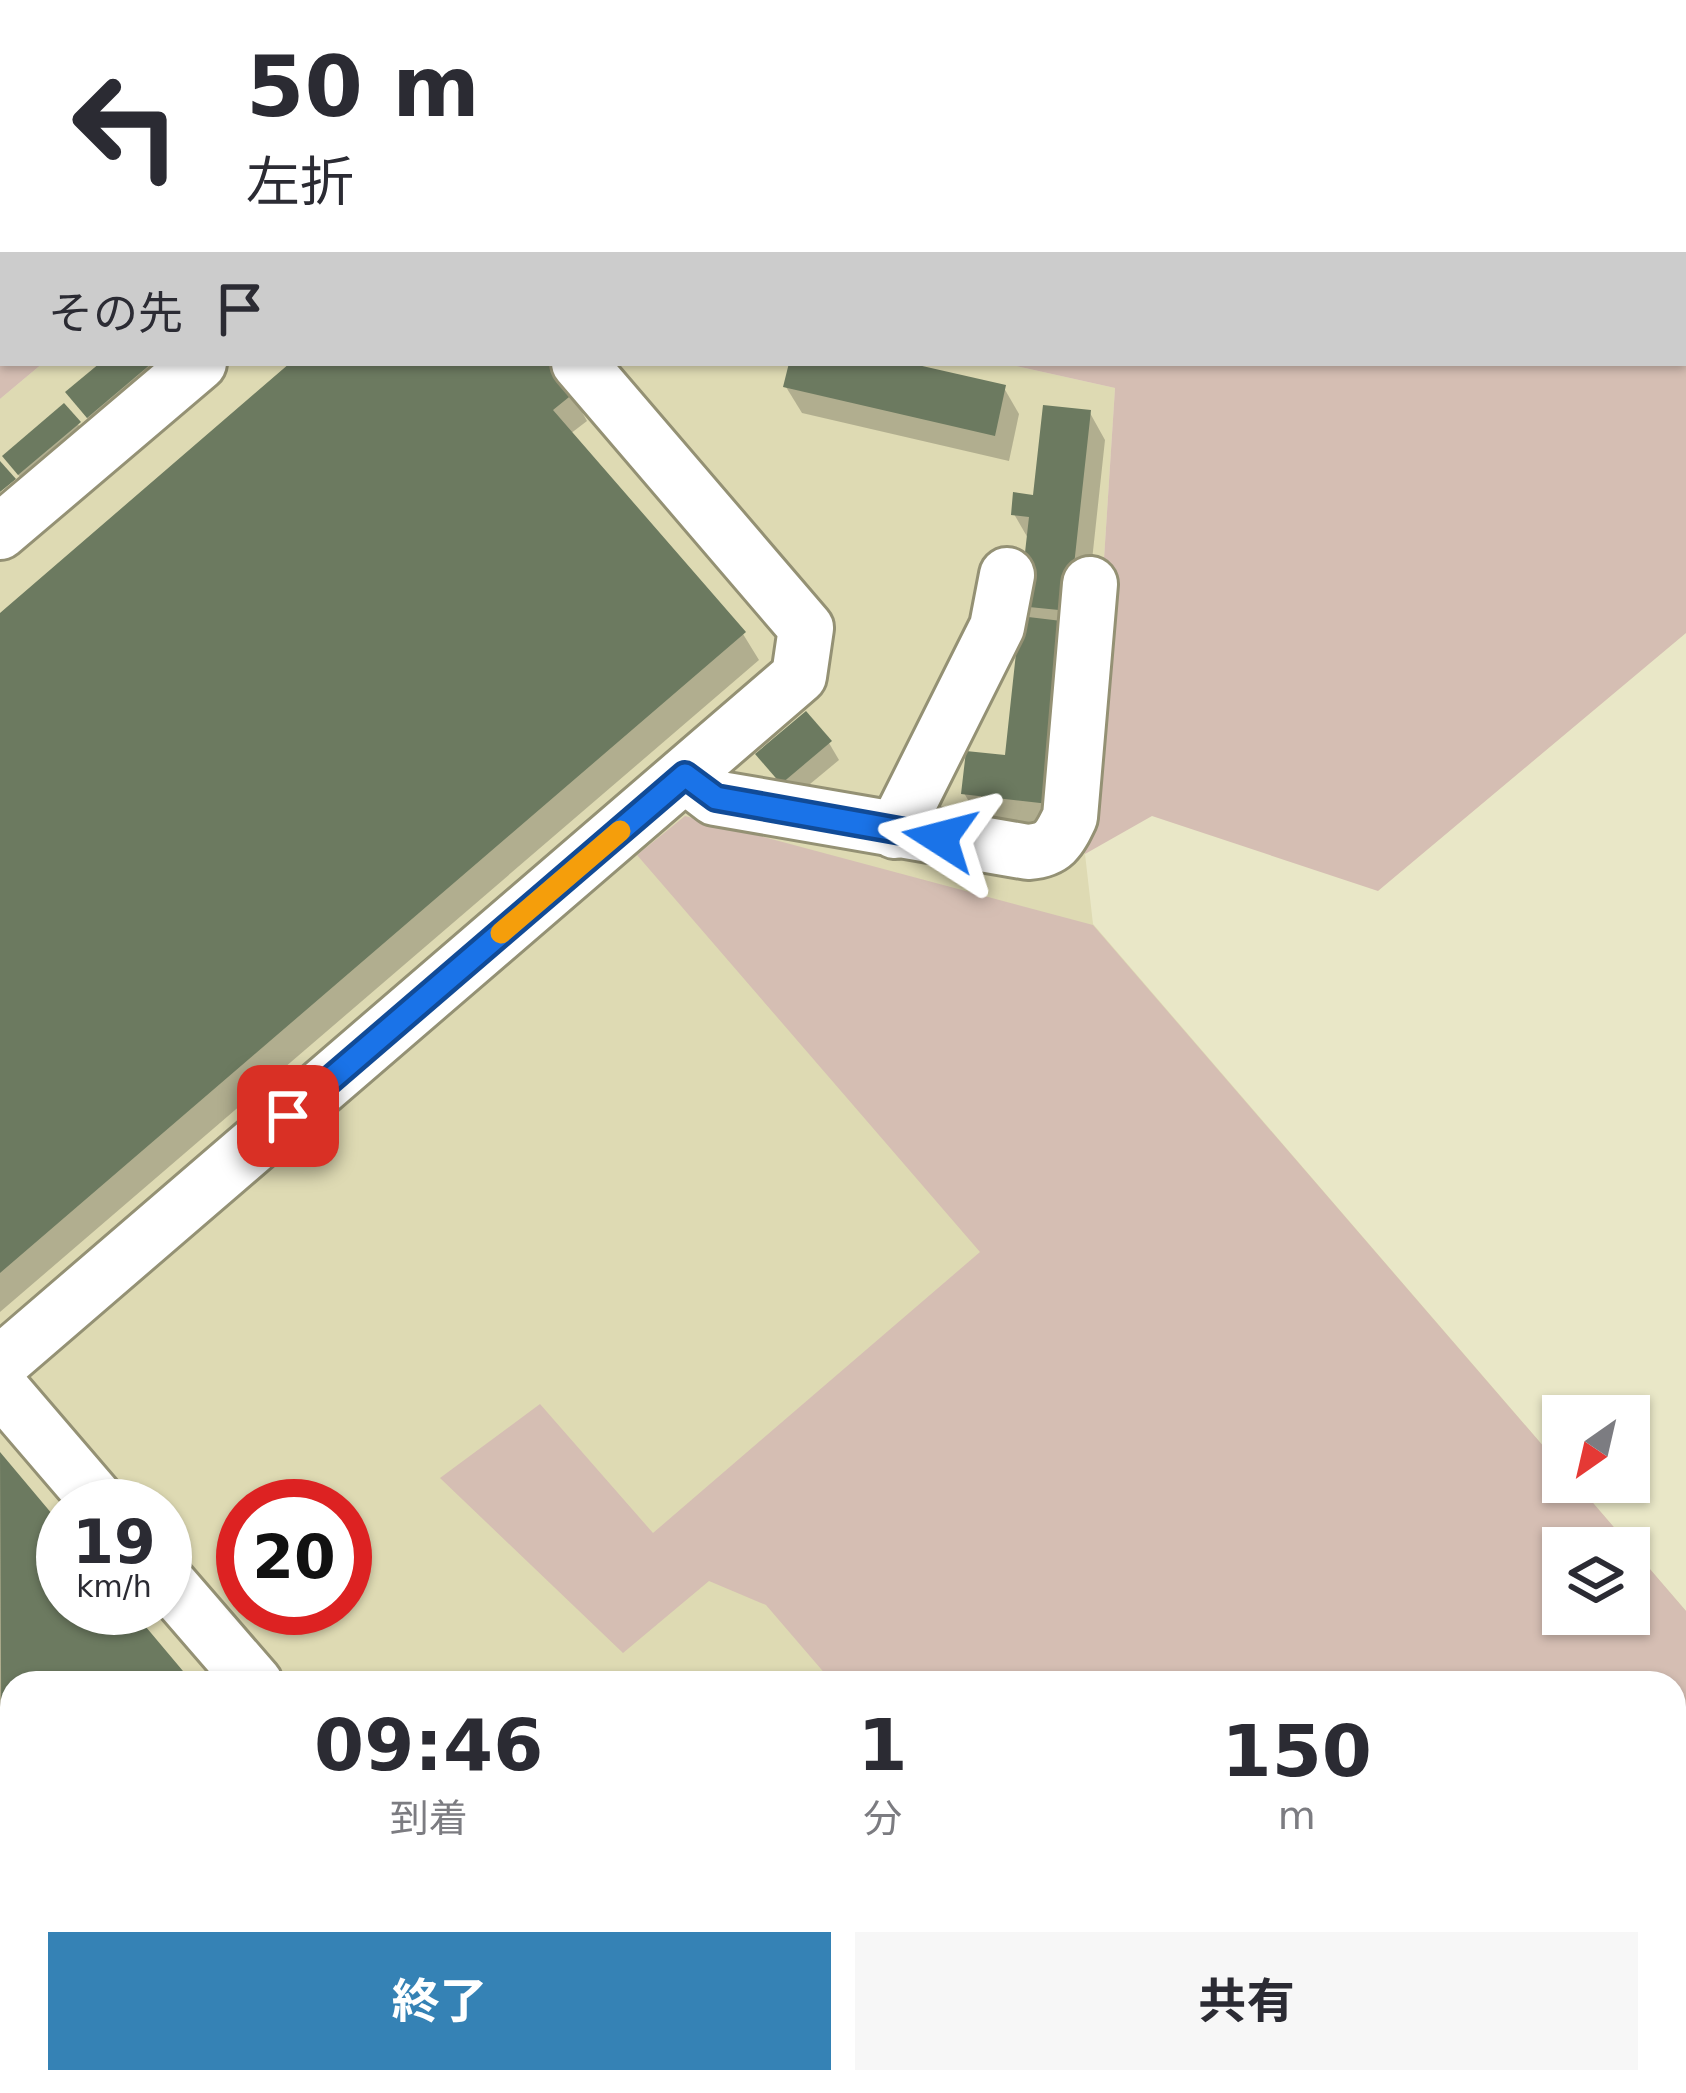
<!DOCTYPE html>
<html lang="ja">
<meta charset="utf-8">
<style>
:root{--surface:#fff;--page:#f7f7f7;--text:#2b2b33;--muted:#7c7c81;--accent:#3582b5}
body{margin:0;font-family:"DejaVu Sans","Noto Sans JP",sans-serif;background:var(--page);color:var(--text);height:100vh;display:flex;flex-direction:column;font-size:45px;white-space:nowrap}
*{box-sizing:border-box;margin:0}
p{font-size:39px;color:var(--muted)}
.icon{flex:none;width:66px;height:66px;fill:none;stroke:currentColor;stroke-width:2;stroke-linecap:round;stroke-linejoin:round}
.map{position:relative;flex:1;overflow:hidden}
.details{position:absolute;left:0px;top:1671px;width:1686px;height:423px;display:flex;flex-direction:column;background:var(--surface);border-radius:36px 36px 0 0;box-shadow:0 3px 9px #0004}
.details>*{flex:none}
.hud{position:absolute;left:0px;top:0px;width:1686px;height:366px;box-shadow:0 3px 9px #0004;background:#fff;color:var(--text);overflow:hidden}
.needle{width:78px;rotate:214deg}
.controls{position:absolute;left:1542px;top:1395px;display:grid;gap:24px}
.controls a{display:grid;place-items:center;width:108px;height:108px;border-radius:0px;background:var(--surface);box-shadow:0 3px 9px #0004;font-size:60px}
.speed{position:absolute;left:36px;top:1479px;display:flex;gap:24px;font-size:60px;font-weight:700;text-align:center}
.speed>*{display:grid;place-content:center;width:156px;height:156px;border-radius:50%;background:var(--surface);box-shadow:0 3px 9px #0004;line-height:1}
.speed small{font-size:30px;font-weight:400}
.speed .limit{border:18px solid #d22;background:#fff;color:#111}
.pin{position:absolute;display:grid;place-items:center;width:102px;height:102px;color:#fff;margin:-51px;border-radius:24px;box-shadow:0 6px 18px #0006}
.me{position:absolute;width:132px;margin:-66px;rotate:279deg;stroke-linejoin:round;filter:drop-shadow(0 0 9px #0008)}
.turn{display:flex;align-items:center;gap:42px;height:252px;padding:0 48px;font-size:54px}
.turn .icon{width:156px;height:156px;stroke-width:2.5}
.turn b{display:block;font-size:84px;line-height:102px}
.then{display:flex;align-items:center;height:114px;padding:0 48px;background:#0003;gap:24px;font-size:45px}
.eta{display:flex;justify-content:space-evenly;align-items:center;height:204px;text-align:center}
.eta b{font-size:72px;font-weight:700;line-height:84px}
.button{display:flex;gap:24px;margin-top:auto;padding:24px 48px}
.button a{flex:1;height:138px;border-radius:0px;background:var(--accent);color:#fff;font-size:48px;font-weight:700;line-height:138px;text-align:center}
.button a+a{background:var(--page);color:var(--text)}
.map>svg:first-child{display:block}
.built{fill:#dedab3;fill-rule:evenodd}
.green{fill:#d5beb3;fill-rule:evenodd}
.water{fill:#789a86}
.shadow{fill:#0003}
.building{fill:#6c7a60}
.lines{fill:none;stroke-linecap:round;stroke-linejoin:round}
.minor-casing{stroke:#949174;stroke-width:60}
.path{stroke:#9c9b83;stroke-width:6;stroke-dasharray:3 9;stroke-linecap:butt}
.minor{stroke:#fff;stroke-width:54}
.route-casing{stroke:#114b97;stroke-width:30}
.route{stroke:#1a73e8;stroke-width:21}
.slow{stroke:#f59e0b;stroke-width:21}
</style>
<div class="map">
<svg width="1686" height="2093" viewBox="0 0 1686 2093">
<rect width="100%" height="100%" fill="#e9e7c7"/>
<path class="built" d="M 43,363 L 1003,363 L 1115,388 L 1085,854 L 1093,924 L 1563,1469 L 1563,1482 L 1575,1482 L 1686,1611 L 1686,2093 L 0,2093 L 0,399 ZM 63,1506 L 165,1506 L 165,1608 L 63,1608 ZM 243,1506 L 345,1506 L 345,1608 L 243,1608 ZM 1563,1548 L 1629,1548 L 1629,1614 L 1563,1614 ZM 12,1683 L 1674,1683 L 1674,2082 L 12,2082 Z"/>
<g class="green">
<polygon points="0,0 1686,0 1686,633 1378,891 1152,816 1085,854 1115,388 1003,363 1683,363 1683,3 3,3 3,363 43,363 0,399"/>
<path d="M 685,816 L 1093,925 L 1563,1469 L 1563,1482 L 1575,1482 L 1686,1611 L 1686,2093 L 1076,2093 L 1079,2082 L 1674,2082 L 1674,1683 L 833,1683 L 766,1605 L 709,1581 L 623,1653 L 440,1478 L 540,1404 L 653,1533 L 980,1252 L 637,855 ZM 1563,1548 L 1629,1548 L 1629,1614 L 1563,1614 Z"/>
</g>
<polygon class="water" points="43,2082 552,2082 561,2093 31,2093"/>
<g class="shadow">
<polygon points="104,363 182,363 98,433 69,393"/>
<polygon points="295,363 545,363 572,394 587,421 570,434 743,634 759,660 0,1312 0,616"/>
<polygon points="792,363 896,363 1004,388 1019,414 1009,461 802,413 786,387"/>
<polygon points="1090,413 1105,440 1063,829 979,819 964,793 1008,758 1031,621 1022,605 1029,540 1014,514 1036,498"/>
<polygon points="78,424 88,441 29,490 5,456"/>
<polygon points="829,743 839,760 792,799 759,755"/>
<polygon points="0,1457 63,1532 63,1608 127,1608 188,1683 12,1683 12,2082 28,2082 15,2093 0,2091"/>
</g>
<g class="building">
<polygon points="100,363 152,363 87,418 65,392"/>
<polygon points="290,363 549,363 574,393 553,410 746,632 0,1273 0,613"/>
<polygon points="789,363 909,363 1006,385 995,436 783,387"/>
<polygon points="64,403 81,422 18,475 2,456"/>
<polygon points="1043,405 1091,410 1069,611 1019,606 1029,517 1011,515 1013,492 1033,495"/>
<polygon points="0,461 16,479 0,492"/>
<polygon points="1020,616 1070,622 1049,804 961,794 966,751 1005,755"/>
<polygon points="806,711 832,741 781,784 755,754"/>
<polygon points="0,1452 63,1527 63,1608 130,1608 188,1677 183,1683 12,1683 12,2085 3,2093"/>
</g>
<g class="lines">
<defs>
<g id="minor">
<polyline points="295,3 297,0"/>
<polyline points="0,277 3,274"/>
<polyline points="0,532 199,363"/>
<path d="M 685,775 L 715,798 L 1028,852 C 1054,850 1059,840 1070,817 L 1090,584"/>
<polyline points="895,831 997,627 1007,575"/>
<polyline points="0,1364 799,676 806,628 579,363"/>
<polyline points="0,1387 102,1506"/>
<polyline points="165,1579 255,1683"/>
<polyline points="0,2040 12,2029"/>
<polyline points="601,2082 618,2093"/>
</g>
</defs>
<use href="#minor" class="minor-casing"/>
<g class="path">
<polyline points="399,0 407,3"/>
<polyline points="666,0 668,3"/>
<polyline points="888,3 964,0"/>
</g>
<use href="#minor" class="minor"/>
</g>
<g class="lines">
<defs>
<polyline id="route" points="288,1116 685,775 716,798 940,838"/>
</defs>
<use href="#route" class="route-casing"/>
<use href="#route" class="route"/>
<polyline class="slow" points="501,933 620,831"/>
</g>
</svg>
<div class="controls">
<a><svg class="needle" viewBox="-14 -14 28 28"><path d="M0-13l5 13h-10z" fill="#e53935"/><path d="M0 13l5-13h-10z" fill="#7c7c81"/></svg></a>
<a><svg class="icon" aria-label="layers" viewBox="0 0 24 24"><path d="M12 4l9 5-9 5-9-5zM3 14l9 5 9-5"/></svg></a>
</div>
<div class="speed"><div>19<small>km/h</small></div><div class="limit">20</div></div>
<div class="pin" style="left:288px;top:1116px;background:#d93025"><svg class="icon" aria-label="arrive" viewBox="0 0 24 24"><path d="M6 21V4h12l-3 4 3 4H6"/></svg></div>
<svg class="me" style="left:940px;top:838px" viewBox="-20 -20 40 40"><path d="M0-17L14 15 0 8-14 15z" fill="#1a73e8" stroke="#fff" stroke-width="4"/></svg>
<div class="hud">
<div class="turn"><svg class="icon" aria-label="left" viewBox="0 0 24 24"><path d="M17 20v-9H6M10 6l-5 5 5 5"/></svg><div><b>50 m</b>左折</div></div>
<div class="then">その先<svg class="icon" aria-label="arrive" viewBox="0 0 24 24"><path d="M6 21V4h12l-3 4 3 4H6"/></svg></div>
</div>
<section class="details">
<div class="eta">
<div><b>09:46</b><p>到着</p></div>
<div><b>1</b><p>分</p></div>
<div><b>150</b><p>m</p></div>
</div>
<div class="button"><a>終了</a><a>共有</a></div>
</section>
</div>
